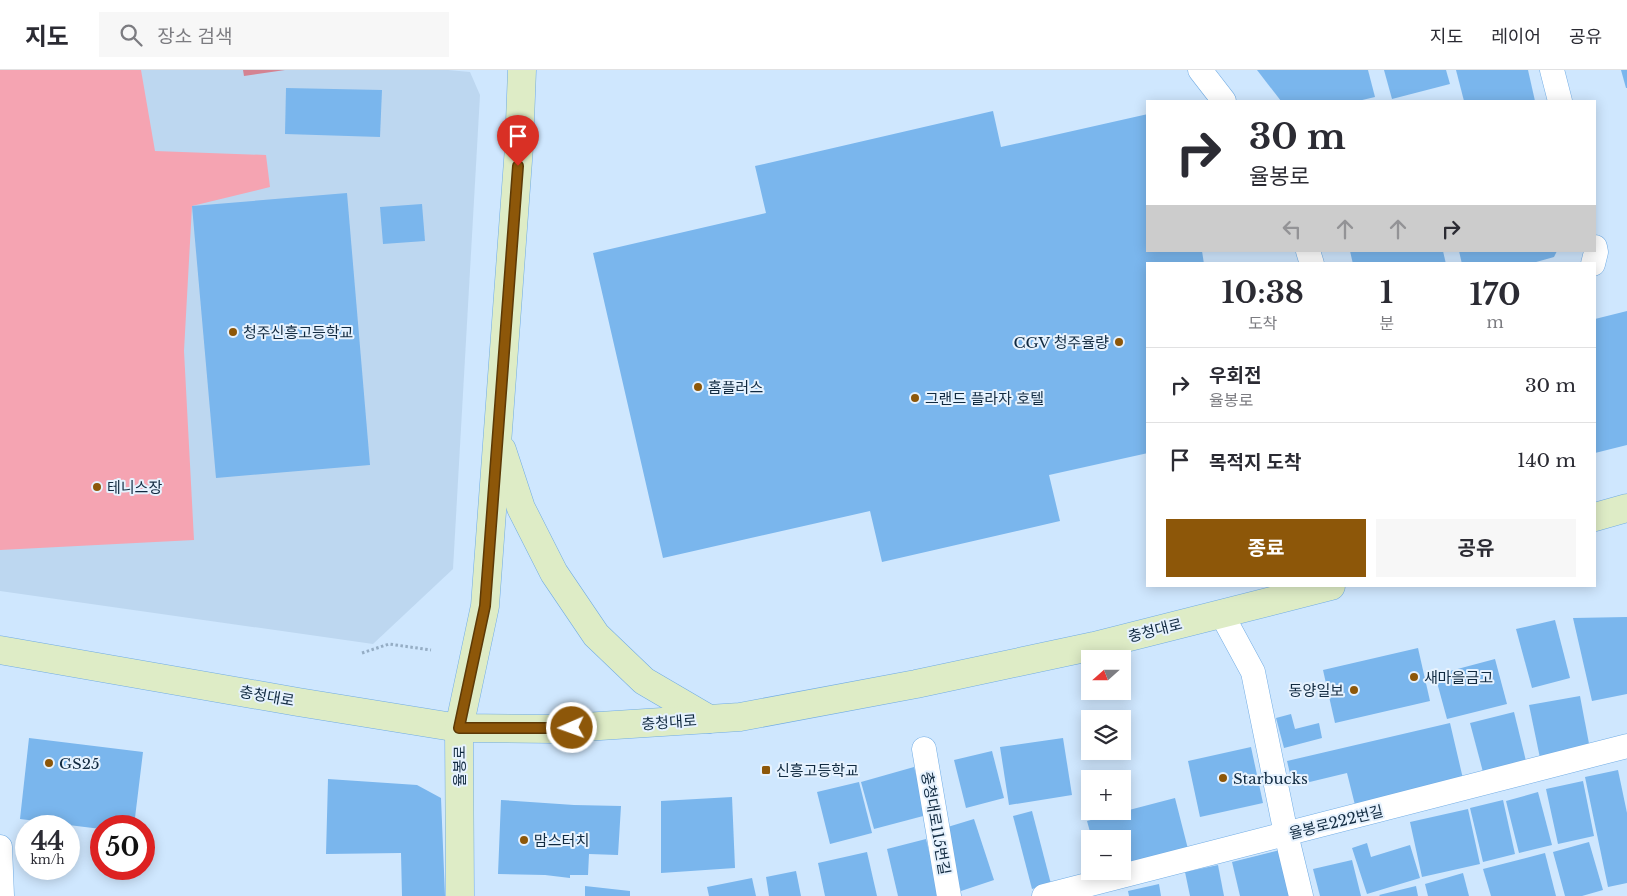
<!DOCTYPE html>
<html lang="ko">
<meta charset="utf-8">
<style>
:root{--surface:#fff;--page:#f7f7f7;--text:#2b2b33;--muted:#7c7c81;--line:#e1e1e2;--accent:#8d5709}
body{margin:0;font-family:"Libre Baskerville","Noto Sans KR",serif;background:var(--page);color:var(--text);height:100vh;display:flex;flex-direction:column;font-size:19px;white-space:nowrap}
*{box-sizing:border-box;margin:0}
p{font-size:16px;color:var(--muted)}
.icon{flex:none;width:28px;height:28px;fill:none;stroke:currentColor;stroke-width:2;stroke-linecap:round;stroke-linejoin:round}
.map{position:relative;flex:1;overflow:hidden}
.details{position:absolute;left:1146px;top:192px;width:450px;height:325px;display:flex;flex-direction:column;background:var(--surface);border-radius:0px;box-shadow:0 2px 12px #0003}
.details>*{flex:none}
.banner{position:absolute;left:1146px;top:30px;width:450px;height:152px;border-radius:0px;box-shadow:0 2px 12px #0003;background:#fff;color:var(--text);overflow:hidden}
.needle{width:32px;rotate:249deg}
.buttons{position:absolute;left:1081px;top:580px;display:grid;gap:10px}
.buttons a{display:grid;place-items:center;width:50px;height:50px;border-radius:0px;background:var(--surface);box-shadow:0 2px 12px #0003;font-size:25px}
.speed{position:absolute;left:15px;top:745px;display:flex;gap:10px;font-size:25px;font-weight:700;text-align:center}
.speed>*{display:grid;place-content:center;width:65px;height:65px;border-radius:50%;background:var(--surface);box-shadow:0 2px 12px #0003;line-height:1}
.speed small{font-size:12px;font-weight:400}
.speed .limit{border:8px solid #d22;background:#fff;color:#111}
.pin{position:absolute;display:grid;place-items:center;width:42px;height:42px;color:#fff;margin:-51px -21px;border-radius:50% 50% 50% 0;rotate:-45deg;box-shadow:0 0 5px #0007}
.pin .icon{rotate:45deg}
.me{position:absolute;width:55px;margin:-28px;rotate:268deg;stroke-linejoin:round;filter:drop-shadow(0 0 4px #0008)}
.turn{display:flex;align-items:center;gap:18px;height:105px;padding:0 20px;font-size:22px}
.turn .icon{width:65px;height:65px;stroke-width:2.5}
.turn b{display:block;font-size:35px;line-height:42px}
.lanes{display:flex;align-items:center;height:48px;padding:0 20px;background:#0003;justify-content:center;gap:25px;direction:ltr}
.lanes .off{opacity:.35}
.eta{display:flex;justify-content:space-evenly;align-items:center;height:85px;text-align:center}
.eta b{font-size:30px;font-weight:700;line-height:35px}
.button{display:flex;gap:10px;margin-top:auto;padding:10px 20px}
.button a{flex:1;height:58px;border-radius:0px;background:var(--accent);color:#fff;font-size:20px;font-weight:700;line-height:58px;text-align:center}
.button a+a{background:var(--page);color:var(--text)}
ul{padding:0;list-style:none}
li{display:flex;align-items:center;gap:15px;height:75px;padding:0 20px;border-top:1px solid var(--line)}
li div{flex:1}
li b{display:block;font-size:19px}
li em{font-style:normal}
header{display:flex;align-items:center;gap:30px;box-sizing:border-box;height:70px;padding:0 25px;background:var(--surface);border-bottom:1px solid var(--line)}
header strong{font-size:24px}
nav{display:flex;gap:28px;margin-inline-start:auto;font-size:18px}
.search{width:350px;height:45px;background:var(--page);display:flex;align-items:center;gap:12px;box-sizing:border-box;padding:0 18px;border-radius:0px;color:var(--muted);font-size:19px}
.map>svg:first-child{display:block}
.built{fill:#bdd7f0}
.green{fill:#f5a4b2}
.forest{fill:#d48392}
.building{fill:#7ab6ed}
.lines{fill:none;stroke-linecap:round;stroke-linejoin:round}
.street-casing{stroke:#71ace4;stroke-width:25}
.secondary-casing{stroke:#71ace4;stroke-width:29}
.path{stroke:#95adc4;stroke-width:3;stroke-dasharray:2.5 2.5;stroke-linecap:butt}
.street{stroke:#fff;stroke-width:24}
.secondary{stroke:#deecc6;stroke-width:28}
.route-casing{stroke:#5c3906;stroke-width:12}
.route{stroke:#8d5709;stroke-width:9}
.poi-dot{fill:#8d5709;stroke:#e6f2fe;stroke-width:2}
.labels{text-anchor:middle;dominant-baseline:central;stroke-width:4;stroke-linejoin:round;paint-order:stroke}
.poi-label{font-size:15px;fill:#112a40;stroke:#e6f2fe;text-anchor:start}
.street-label{font-size:15px;fill:#112a40;stroke:#e6f2fe}
</style>
<header>
<strong>지도</strong>
<div class="search"><svg class="icon" aria-label="search" viewBox="0 0 24 24"><circle cx="10" cy="10" r="6"/><path d="M15 15l6 6"/></svg>장소 검색</div>
<nav><a>지도</a><a>레이어</a><a>공유</a></nav>
</header>
<div class="map">
<svg width="1627" height="826" viewBox="0 0 1627 826">
<rect width="100%" height="100%" fill="#cfe7fe"/>
<polygon class="built" points="0,0 448,0 470,2 480,25 453,499 373,574 0,521"/>
<polygon class="green" points="0,0 141,0 155,81 266,85 270,117 192,136 184,281 194,470 0,480"/>
<polygon class="forest" points="243,0 285,0 244,6"/>
<g class="building">
<polygon points="1257,0 1368,0 1375,27 1358,31 1281,31"/>
<polygon points="1384,0 1446,0 1450,14 1392,29"/>
<polygon points="1456,0 1528,0 1535,31 1464,31"/>
<polygon points="1621,0 1627,0 1627,18 1626,18"/>
<polygon points="286,18 382,20 380,67 285,64"/>
<polygon points="993,41 1001,77 1148,44 1148,181 1202,181 1204,194 1148,194 1148,383 1049,405 1060,451 882,492 870,441 663,488 593,183 766,143 755,96"/>
<polygon points="347,123 370,395 216,408 192,136"/>
<polygon points="422,134 425,171 383,174 380,137"/>
<polygon points="1350,181 1443,181 1446,194 1353,194"/>
<polygon points="1459,181 1557,181 1554,187 1529,194 1462,194"/>
<polygon points="1627,241 1627,375 1595,383 1595,249"/>
<polygon points="1627,547 1627,624 1592,631 1573,548"/>
<polygon points="1555,550 1570,608 1532,618 1516,559"/>
<polygon points="1418,578 1430,631 1335,653 1323,600"/>
<polygon points="1495,589 1507,634 1447,649 1435,605"/>
<polygon points="1580,626 1590,679 1540,688 1529,635"/>
<polygon points="1514,642 1526,691 1483,702 1470,653"/>
<polygon points="1291,644 1295,659 1319,653 1322,668 1284,678 1276,648"/>
<polygon points="1450,653 1464,713 1356,739 1347,703 1293,716 1287,691"/>
<polygon points="29,668 143,682 134,756 101,756 101,759 20,749"/>
<polygon points="1063,668 1072,725 1009,735 1000,677"/>
<polygon points="1251,677 1263,733 1200,747 1188,691"/>
<polygon points="992,681 1004,728 966,738 954,690"/>
<polygon points="914,697 927,745 874,759 861,712"/>
<polygon points="1618,700 1627,743 1627,813 1608,817 1585,707"/>
<polygon points="328,709 417,715 441,728 445,826 402,826 401,783 326,784"/>
<polygon points="1583,711 1594,766 1558,774 1546,719"/>
<polygon points="859,712 872,763 830,774 817,722"/>
<polygon points="1538,722 1552,775 1519,783 1506,731"/>
<polygon points="732,727 735,798 661,803 661,731"/>
<polygon points="1175,728 1188,779 1122,797 1122,769 1092,769 1087,751"/>
<polygon points="501,730 574,735 621,736 618,785 589,784 588,805 570,805 570,808 545,805 498,804"/>
<polygon points="1503,730 1515,784 1483,792 1470,738"/>
<polygon points="1468,739 1480,794 1422,807 1410,752"/>
<polygon points="1032,741 1051,814 1032,819 1013,746"/>
<polygon points="974,749 994,810 961,821 941,759"/>
<polygon points="926,769 940,826 898,826 887,779"/>
<polygon points="1589,772 1603,820 1582,826 1565,826 1553,782"/>
<polygon points="1367,773 1371,787 1410,775 1420,808 1367,824 1352,778"/>
<polygon points="1280,780 1292,826 1240,826 1232,792"/>
<polygon points="867,782 877,826 825,826 818,793"/>
<polygon points="1545,783 1556,826 1491,826 1483,799"/>
<polygon points="1352,790 1361,826 1320,826 1313,799"/>
<polygon points="1218,795 1224,826 1190,826 1185,802"/>
<polygon points="796,801 801,826 769,826 766,807"/>
<polygon points="1463,803 1469,826 1428,826 1425,814"/>
<polygon points="752,808 756,826 709,826 707,817"/>
<polygon points="1159,814 1161,826 1129,826 1128,821"/>
<polygon points="585,816 630,821 630,826 585,826"/>
<polygon points="1416,816 1418,826 1380,826 1379,825"/>
</g>
<g class="lines">
<defs>
<g id="street">
<polyline points="1200,0 1224,31"/>
<polyline points="1552,0 1560,31"/>
<polyline points="1308,181 1312,194"/>
<polyline points="1593,194 1596,182 1595,177"/>
<polyline points="1221,543 1253,602 1286,764 1301,826"/>
<polyline points="924,679 949,826"/>
<polyline points="0,777 2,826"/>
<polyline points="1044,826 1627,676"/>
</g>
<g id="secondary">
<polyline points="502,380 521,438 554,503 596,565 644,611 709,649"/>
<polyline points="1595,447 1627,438"/>
<polyline points="0,580 298,632 459,658 553,659 740,647 916,614 1094,576 1331,516"/>
<polyline points="460,826 459,658 485,536 519,77 522,0"/>
</g>
</defs>
<use href="#street" class="street-casing"/>
<use href="#secondary" class="secondary-casing"/>
<polyline class="path" points="362,583 389,574 431,580"/>
<use href="#street" class="street"/>
<use href="#secondary" class="secondary"/>
</g>
<g class="lines">
<defs>
<polyline id="route" points="518,96 485,536 459,658 572,658"/>
</defs>
<use href="#route" class="route-casing"/>
<use href="#route" class="route"/>
</g>
<g class="poi-dot">
<circle cx="233" cy="262" r="5"/>
<circle cx="1119" cy="272" r="5"/>
<circle cx="698" cy="317" r="5"/>
<circle cx="915" cy="328" r="5"/>
<circle cx="97" cy="417" r="5"/>
<circle cx="1414" cy="607" r="5"/>
<circle cx="1354" cy="620" r="5"/>
<circle cx="49" cy="693" r="5"/>
<rect x="761" y="695" width="10" height="10" rx="2.5"/>
<circle cx="1223" cy="708" r="5"/>
<circle cx="524" cy="770" r="5"/>
</g>
<g class="labels">
<g class="poi-label">
<text x="243" y="262">청주신흥고등학교</text>
<text x="1109" y="272" text-anchor="end">CGV 청주율량</text>
<text x="708" y="317">홈플러스</text>
<text x="925" y="328">그랜드 플라자 호텔</text>
<text x="107" y="417">테니스장</text>
<text x="1424" y="607">새마을금고</text>
<text x="1344" y="620" text-anchor="end">동양일보</text>
<text x="59" y="693">GS25</text>
<text x="776" y="700">신흥고등학교</text>
<text x="1233" y="708">Starbucks</text>
<text x="534" y="770">맘스터치</text>
</g>
<g class="street-label">
<text transform="translate(1155 560) rotate(-14)">충청대로</text>
<text transform="translate(267 626) rotate(10)">충청대로</text>
<text transform="translate(669 652) rotate(-4)">충청대로</text>
<text transform="translate(459 696) rotate(-90)">율봉로</text>
<text transform="translate(1336 752) rotate(-14)">율봉로222번길</text>
<text transform="translate(936 753) rotate(80)">충청대로115번길</text>
</g>
</g>
</svg>
<div class="buttons">
<a><svg class="needle" viewBox="-14 -14 28 28"><path d="M0-13l5 13h-10z" fill="#e53935"/><path d="M0 13l5-13h-10z" fill="#7c7c81"/></svg></a>
<a><svg class="icon" aria-label="layers" viewBox="0 0 24 24"><path d="M12 4l9 5-9 5-9-5zM3 14l9 5 9-5"/></svg></a>
<a>+</a>
<a>−</a>
</div>
<div class="speed"><div>44<small>km/h</small></div><div class="limit">50</div></div>
<div class="pin" style="left:518px;top:96px;background:#d93025"><svg class="icon" aria-label="arrive" viewBox="0 0 24 24"><path d="M6 21V4h12l-3 4 3 4H6"/></svg></div>
<svg class="me" style="left:572px;top:658px" viewBox="-20 -20 40 40"><circle r="17" fill="#8d5709" stroke="#fff" stroke-width="3"/><path d="M0-11L8 9 0 5-8 9z" fill="#fff"/></svg>
<div class="banner">
<div class="turn"><svg class="icon" aria-label="right" viewBox="0 0 24 24"><path d="M7 20v-9h11M14 6l5 5-5 5"/></svg><div><b>30 m</b>율봉로</div></div>
<div class="lanes"><svg class="icon off" aria-label="left" viewBox="0 0 24 24"><path d="M17 20v-9H6M10 6l-5 5 5 5"/></svg><svg class="icon off" aria-label="ahead" viewBox="0 0 24 24"><path d="M12 20V5M6 11l6-6 6 6"/></svg><svg class="icon off" aria-label="ahead" viewBox="0 0 24 24"><path d="M12 20V5M6 11l6-6 6 6"/></svg><svg class="icon" aria-label="right" viewBox="0 0 24 24"><path d="M7 20v-9h11M14 6l5 5-5 5"/></svg></div>
</div>
<section class="details">
<div class="eta">
<div><b>10:38</b><p>도착</p></div>
<div><b>1</b><p>분</p></div>
<div><b>170</b><p>m</p></div>
</div>
<ul>
<li><svg class="icon" aria-label="right" viewBox="0 0 24 24"><path d="M7 20v-9h11M14 6l5 5-5 5"/></svg><div><b>우회전</b><p>율봉로</p></div><em>30 m</em></li>
<li><svg class="icon" aria-label="arrive" viewBox="0 0 24 24"><path d="M6 21V4h12l-3 4 3 4H6"/></svg><div><b>목적지 도착</b></div><em>140 m</em></li>
</ul>
<div class="button"><a>종료</a><a>공유</a></div>
</section>
</div>
